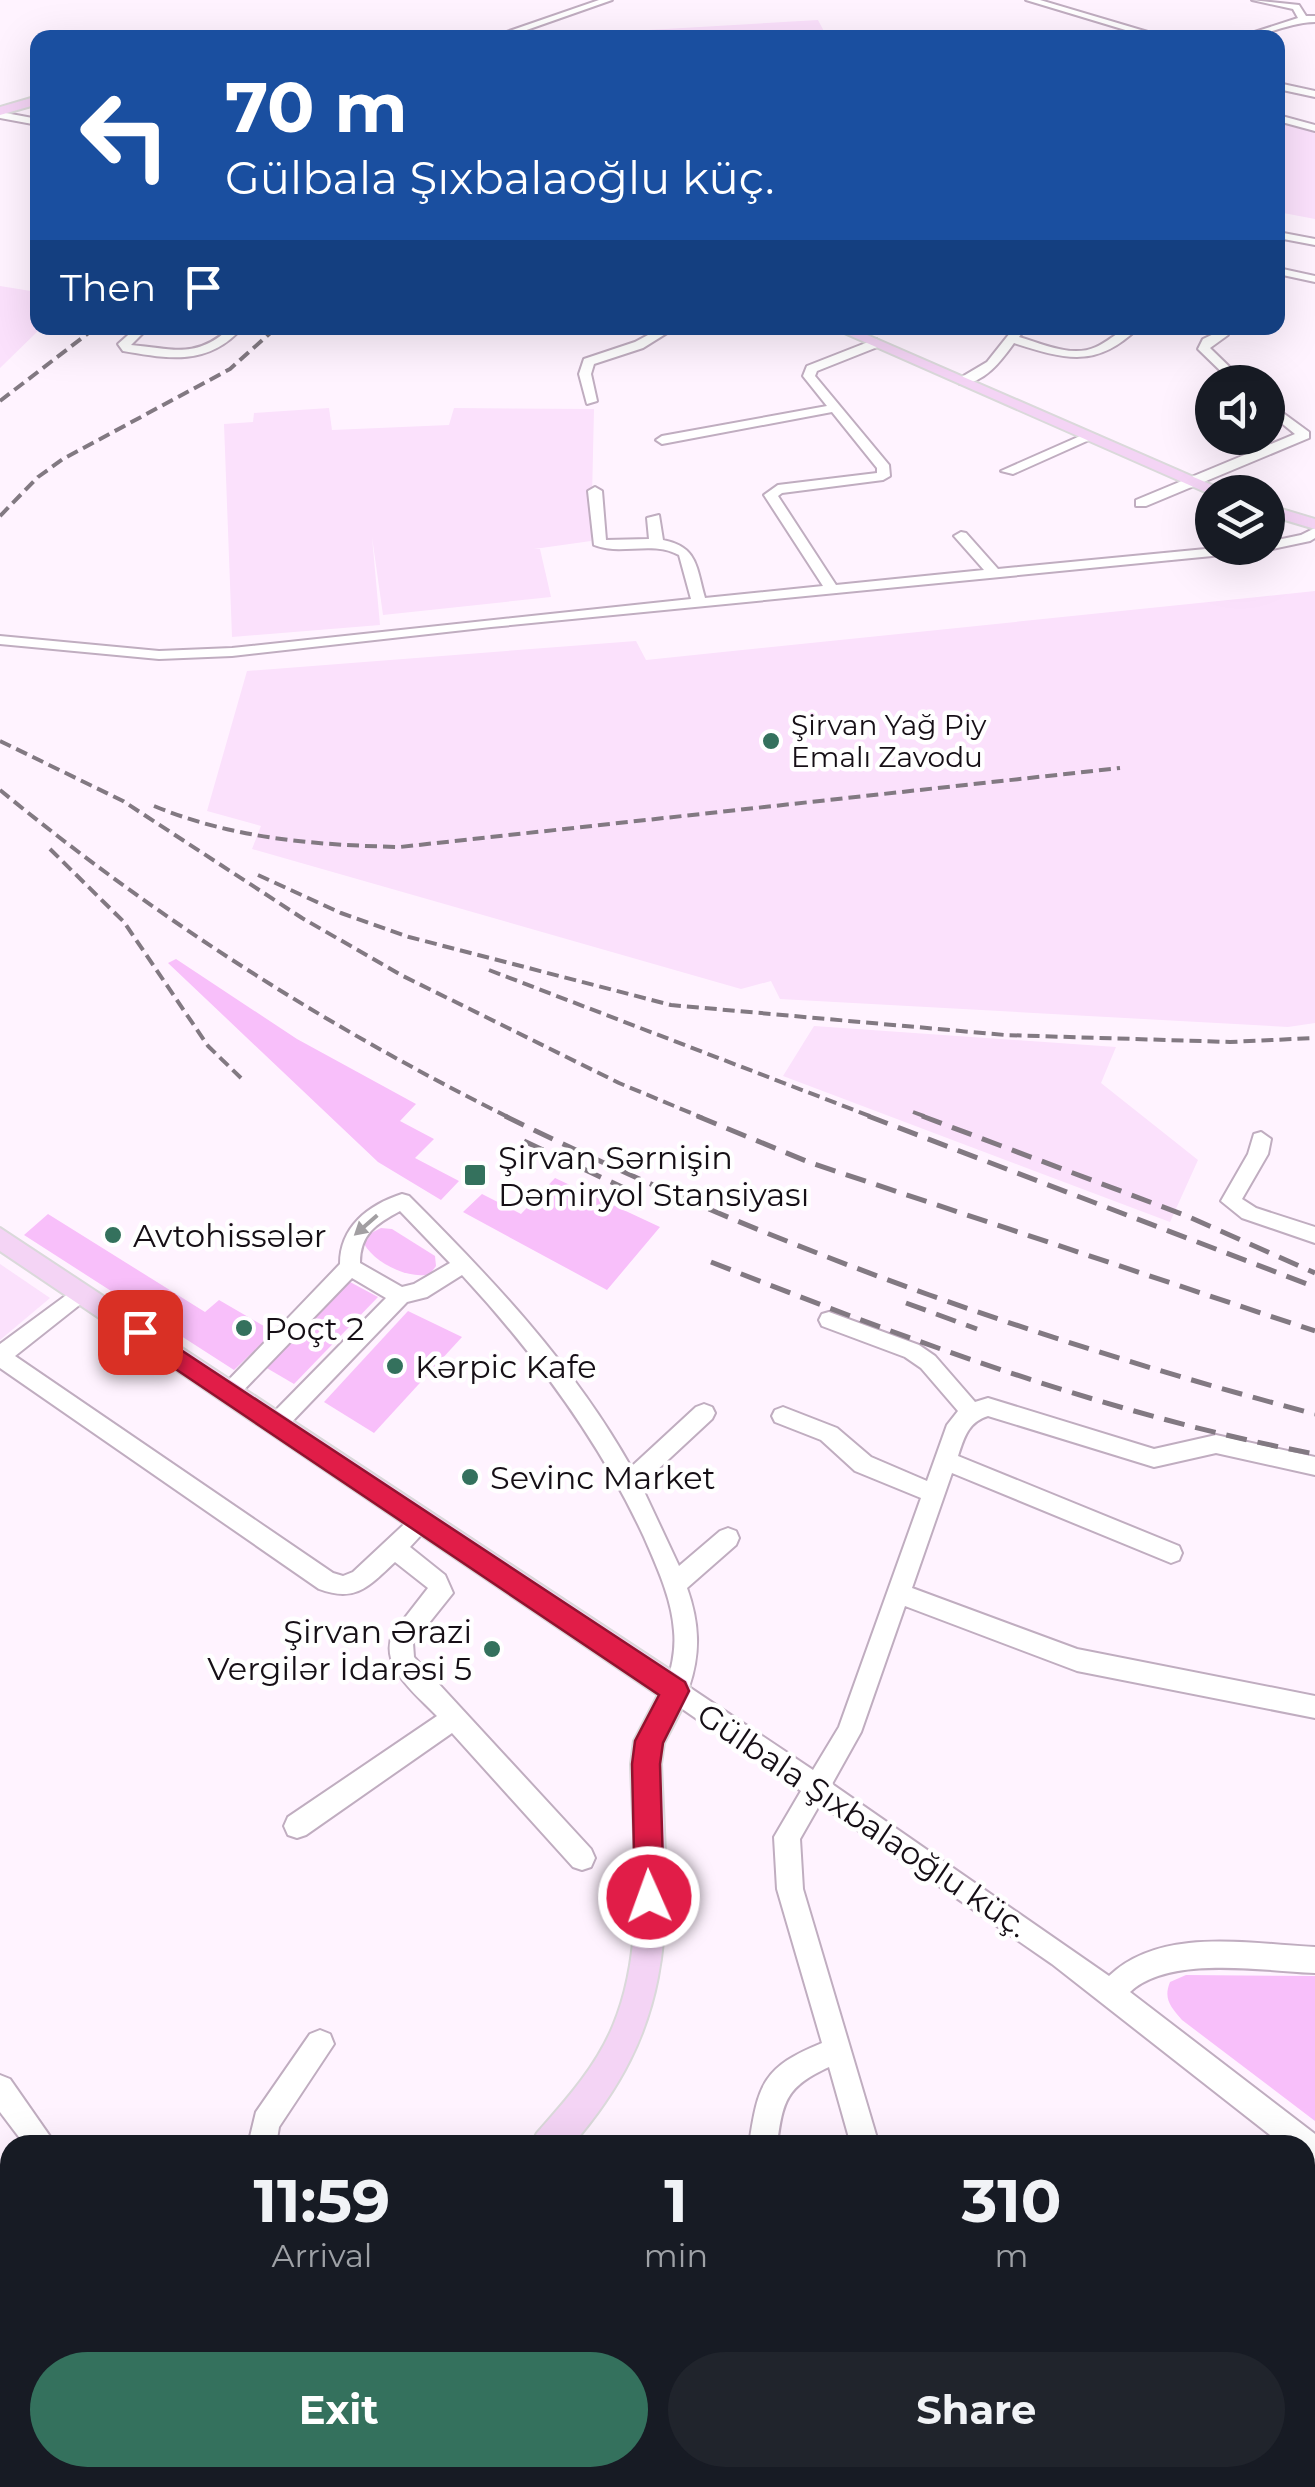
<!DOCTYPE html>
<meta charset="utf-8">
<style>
:root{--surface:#171b24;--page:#20242c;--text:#f1f3f6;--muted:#9ea1a6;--accent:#34715d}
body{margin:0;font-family:Montserrat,sans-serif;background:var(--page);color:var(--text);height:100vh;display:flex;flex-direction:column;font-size:38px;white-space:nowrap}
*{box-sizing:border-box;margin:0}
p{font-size:32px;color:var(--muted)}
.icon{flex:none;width:55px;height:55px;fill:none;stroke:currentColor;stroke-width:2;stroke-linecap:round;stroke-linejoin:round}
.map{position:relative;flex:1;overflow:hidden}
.drawer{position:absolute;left:0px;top:2135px;width:1315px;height:352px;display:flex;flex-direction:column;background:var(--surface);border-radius:30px 30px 0 0;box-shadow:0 10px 40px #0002}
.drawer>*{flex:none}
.banner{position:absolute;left:30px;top:30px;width:1255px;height:305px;border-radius:20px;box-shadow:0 10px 40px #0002;background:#1a4fa0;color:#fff;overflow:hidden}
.tools{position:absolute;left:1195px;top:365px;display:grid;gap:20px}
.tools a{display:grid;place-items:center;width:90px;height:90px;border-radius:50%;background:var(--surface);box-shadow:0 10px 40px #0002;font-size:50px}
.pin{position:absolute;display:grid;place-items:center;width:85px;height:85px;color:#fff;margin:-42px;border-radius:20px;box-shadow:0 5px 15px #0006}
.me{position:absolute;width:110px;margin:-55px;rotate:358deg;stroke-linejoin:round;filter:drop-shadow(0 0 8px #0008)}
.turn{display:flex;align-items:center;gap:35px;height:210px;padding:0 30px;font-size:45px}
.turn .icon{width:130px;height:130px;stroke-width:2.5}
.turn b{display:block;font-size:70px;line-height:85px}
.then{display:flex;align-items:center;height:95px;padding:0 30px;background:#0003;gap:20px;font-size:38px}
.eta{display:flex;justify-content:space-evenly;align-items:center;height:170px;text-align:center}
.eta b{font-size:60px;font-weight:700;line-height:70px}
.cta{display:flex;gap:20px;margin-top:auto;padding:20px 30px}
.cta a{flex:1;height:115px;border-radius:60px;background:var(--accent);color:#fff;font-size:40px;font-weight:700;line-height:115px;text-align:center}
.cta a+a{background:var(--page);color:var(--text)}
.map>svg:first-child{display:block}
.built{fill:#fbe1fc}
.green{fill:#f8bffa}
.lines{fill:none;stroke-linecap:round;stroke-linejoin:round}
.minor-casing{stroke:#c0adc0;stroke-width:4}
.major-casing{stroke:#dad9da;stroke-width:4}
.minor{fill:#fff;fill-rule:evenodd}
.major{fill:#f4d4f5;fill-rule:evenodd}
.rail-far1{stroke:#827982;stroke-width:4;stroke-dasharray:12 6;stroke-linecap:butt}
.rail{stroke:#827982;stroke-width:5;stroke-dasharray:21 11;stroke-linecap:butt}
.oneway{fill:#a29fa2}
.route{fill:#e11d48;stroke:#92132f;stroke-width:2.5}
.poi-dot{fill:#34715d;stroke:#fff;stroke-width:4}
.labels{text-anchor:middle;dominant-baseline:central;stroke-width:9;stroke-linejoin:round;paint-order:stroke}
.far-poi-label{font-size:28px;fill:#160f16;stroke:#fff;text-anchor:start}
.poi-label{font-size:32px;fill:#160f16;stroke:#fff;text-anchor:start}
.street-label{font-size:32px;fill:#160f16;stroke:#fff}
</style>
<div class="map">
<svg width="1315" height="2487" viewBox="0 0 1315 2487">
<rect width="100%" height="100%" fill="#fff3ff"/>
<g class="built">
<polygon points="818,20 827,37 529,37"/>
<polygon points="1278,122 1315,130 1315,219 1278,212"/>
<polygon points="0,286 37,292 38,328 41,328 0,368"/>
<polygon points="329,408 332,430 449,425 454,408 594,409 591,541 534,549 540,549 551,597 383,615 372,537 380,625 232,637 224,424 253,422 254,413"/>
<polygon points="1315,591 1315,1023 1288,1027 780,999 771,981 741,989 252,849 261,826 207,811 247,671 636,641 646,660"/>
<polygon points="814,1026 1116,1047 1101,1083 1198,1160 1170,1222 783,1076"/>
<polygon points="0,1264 50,1298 0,1340"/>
<polygon points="309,2478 433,2478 445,2487 301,2487"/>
</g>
<g class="green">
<polygon points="176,959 297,1039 416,1104 400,1121 434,1139 415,1158 459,1181 441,1200 378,1162 168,963"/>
<polygon points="555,1178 660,1227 607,1290 463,1212 482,1194 521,1214"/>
<polygon points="48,1214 205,1312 219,1300 274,1332 234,1370 24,1235"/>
<path d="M 381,1228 L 392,1229 L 435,1256 L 436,1266 L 430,1274 C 409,1280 375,1263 364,1244 L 365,1236 Z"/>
<polygon points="350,1282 378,1297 294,1384 265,1367"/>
<polygon points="408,1311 462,1337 374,1433 324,1402"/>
<path d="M 1186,1975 L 1315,1976 L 1315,2121 L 1182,2020 C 1171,2007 1163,1999 1170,1982 Z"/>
</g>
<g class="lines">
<defs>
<g id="minor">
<polygon points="599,0 612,0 504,38 489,38"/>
<polygon points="1026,0 1040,0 1168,38 1152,38"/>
<path d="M 1252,0 L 1299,5 L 1306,16 L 1315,16 L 1315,22 C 1288,22 1263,38 1236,38 L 1298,18 L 1293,9 Z"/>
<polygon points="1278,83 1315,91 1315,97 1278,89"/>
<polygon points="0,112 38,119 38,125 0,118"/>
<polygon points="1278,115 1315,125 1315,131 1278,121"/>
<polygon points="1278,232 1315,239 1315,245 1278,238"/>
<polygon points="1278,268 1315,276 1315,282 1278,274"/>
<path d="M 136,328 L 148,328 L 131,345 C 174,349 196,359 230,328 L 242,328 C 208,366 169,359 123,351 L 118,344 Z"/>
<polygon points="661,328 675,328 643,348 594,364 591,374 597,401 587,404 579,374 584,359 635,342"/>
<path d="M 1014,328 L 1025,329 L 1019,337 C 1043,344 1072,358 1096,347 C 1112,340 1120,327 1138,328 C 1096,369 1065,359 1014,343 C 1001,361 984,384 960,384 L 960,378 L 987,362 Z"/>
<polygon points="1218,332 1228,335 1210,348 1245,382 1232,382 1198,349 1203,339"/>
<path d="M 876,339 L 882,343 L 880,346 L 817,371 L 815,376 L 889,465 L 890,476 L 883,480 L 782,493 L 778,496 L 836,585 L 984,570 L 954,536 L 961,532 L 966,533 L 998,569 L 1216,548 L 1260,548 L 1253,552 L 491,627 L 232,656 L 159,659 L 0,644 L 0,636 L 159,651 L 232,648 L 691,599 L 679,555 C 652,540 621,556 594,545 L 588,491 L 595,487 L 602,491 L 606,540 L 649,539 L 647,518 L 659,515 L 663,540 C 698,547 696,567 705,598 L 823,586 L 764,495 L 778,485 L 877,473 L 877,468 L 832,412 L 662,444 L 656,440 L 662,436 L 827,406 L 803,376 L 807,366 Z"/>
<polygon points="1268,402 1309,432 1309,438 1146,506 1136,506 1136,500 1295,434 1268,412"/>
<polygon points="1087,433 1098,436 1013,474 1001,471"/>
<polygon points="1315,528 1315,538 1310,541 1268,550 1262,548 1268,548 1268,542 1301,535"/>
<polygon points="1261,1132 1271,1139 1268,1154 1242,1199 1256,1208 1315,1227 1315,1243 1242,1218 1221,1201 1248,1154 1254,1134"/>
<path d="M 402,1194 L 409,1196 C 492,1279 573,1364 631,1467 L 696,1407 L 704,1404 L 712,1407 L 715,1413 L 712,1419 L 641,1485 L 679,1566 L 720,1531 L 728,1528 L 736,1531 L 739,1538 L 736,1545 L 687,1588 C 699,1622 701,1652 689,1687 L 813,1770 L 839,1727 L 921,1498 L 855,1471 L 821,1440 L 775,1422 L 772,1416 L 775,1410 L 783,1407 L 837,1428 L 871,1457 L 927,1481 L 947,1425 L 958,1411 L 921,1368 L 905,1357 L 822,1326 L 819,1320 L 822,1314 L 829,1312 L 919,1345 L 935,1356 L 975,1402 L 988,1398 L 1154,1449 L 1216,1435 L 1315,1457 L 1315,1475 L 1216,1453 L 1154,1467 L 988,1416 C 968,1422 964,1438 958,1456 L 1179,1546 L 1182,1553 L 1179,1560 L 1171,1563 L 952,1473 L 912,1588 L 1077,1649 L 1315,1696 L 1315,1718 L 1077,1671 L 905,1606 L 861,1732 L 832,1784 L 1109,1976 C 1161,1926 1250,1944 1315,1947 L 1315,1973 C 1263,1971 1170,1955 1130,1992 L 1315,2134 L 1315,2166 L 1305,2162 L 1305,2145 L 1283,2145 L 1052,1964 L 820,1804 L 800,1839 L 803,1889 L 879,2145 L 851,2145 L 829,2067 C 786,2087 783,2100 777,2145 L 749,2145 C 758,2084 763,2067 822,2043 L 777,1889 L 774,1837 L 801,1791 L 668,1699 L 664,1691 C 671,1671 676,1652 674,1631 C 672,1599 657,1567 644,1537 C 599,1440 535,1354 462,1275 L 427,1297 L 407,1302 L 285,1429 L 277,1432 L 269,1429 L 266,1423 L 269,1417 L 386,1298 L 352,1278 L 237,1397 L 229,1400 L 221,1397 L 218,1391 L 340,1264 C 340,1227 368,1205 402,1194 ZM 400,1211 L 450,1263 L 414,1284 L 402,1287 L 360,1263 C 360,1234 376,1224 400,1211 Z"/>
<path d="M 80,1285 L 87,1287 L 90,1293 L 87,1299 L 15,1356 L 333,1573 L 343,1576 L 353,1572 L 414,1515 L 422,1512 L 430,1515 L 433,1522 L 410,1547 L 445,1575 L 453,1593 L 413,1643 L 414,1657 L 591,1849 L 595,1858 L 591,1867 L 582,1870 L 573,1867 L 452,1733 L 306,1835 L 297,1838 L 288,1835 L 284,1826 L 288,1817 L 437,1716 C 416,1694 378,1666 393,1633 L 428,1588 L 395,1562 C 369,1586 356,1603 319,1589 L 0,1368 L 0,1344 Z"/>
<polygon points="320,2030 330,2034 334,2044 279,2127 276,2145 248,2145 256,2112 310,2034"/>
<polygon points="0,2075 10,2079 56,2145 25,2145 0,2112"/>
<polygon points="10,2244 10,2278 0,2283 0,2249"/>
<polygon points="445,2478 485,2478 489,2487 448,2487"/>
<polygon points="646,2478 677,2478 674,2487 642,2487"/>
<polygon points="912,2478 963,2478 960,2487 908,2487"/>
</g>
<g id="major">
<polygon points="38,96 38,104 0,115 0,107"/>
<polygon points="833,328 851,328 1228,492 1212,495"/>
<polygon points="1268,505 1315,519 1315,529 1268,515"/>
<path d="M 0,1228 L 687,1681 L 691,1691 L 664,1743 L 661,1764 C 668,1920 681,2019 572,2145 L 531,2145 L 537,2133 C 566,2100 596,2067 613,2026 C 647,1945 633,1849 631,1764 L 634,1741 L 658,1695 L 0,1251 Z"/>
<polygon points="249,2478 291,2478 288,2487 245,2487"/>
</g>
</defs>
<use href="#minor" class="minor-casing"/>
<use href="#major" class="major-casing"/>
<use href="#minor" class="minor"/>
<use href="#major" class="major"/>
<g class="rail-far1">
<polyline points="0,401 95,328"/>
<polyline points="0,516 38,477 63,459 230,369 276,328"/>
<polyline points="0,741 123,801 302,918 401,975 619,1083 703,1118"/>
<path d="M 0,790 C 158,920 327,1027 510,1118"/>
<path d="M 154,806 C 234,839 315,845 400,847 L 1120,768"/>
<polyline points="50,849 124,922 208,1046 241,1078"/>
<polyline points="258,875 341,913 409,937 671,1005 1005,1035 1230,1042 1315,1038"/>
<polyline points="489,970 875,1118"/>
<polyline points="913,1112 929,1118"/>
</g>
<g class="rail">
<path d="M 505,1116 C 763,1243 1037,1341 1315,1414"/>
<polyline points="697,1116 811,1163 1315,1331"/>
<polyline points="868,1116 1315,1287"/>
<polyline points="922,1116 1187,1216 1315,1273"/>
<polyline points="524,1141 624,1188"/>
<path d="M 711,1262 C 909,1340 1105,1414 1315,1454"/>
<polyline points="906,1303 977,1329"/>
</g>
</g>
<defs><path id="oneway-solid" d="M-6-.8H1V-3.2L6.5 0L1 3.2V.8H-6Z" transform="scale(2.5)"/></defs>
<use class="oneway" href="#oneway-solid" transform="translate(366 1225) rotate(139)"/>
<polygon class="route" points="140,1323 685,1682 689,1691 663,1743 660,1764 664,1897 660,1907 649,1911 639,1907 635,1897 632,1764 635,1741 659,1695 131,1339 128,1332 131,1325"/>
<g class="poi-dot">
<circle cx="771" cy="741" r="10"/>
<rect x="463" y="1163" width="24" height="24" rx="5"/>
<circle cx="113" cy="1235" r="10"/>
<circle cx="244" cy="1328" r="10"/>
<circle cx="395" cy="1366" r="10"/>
<circle cx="470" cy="1477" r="10"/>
<circle cx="492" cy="1649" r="10"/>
</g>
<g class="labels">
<g class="far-poi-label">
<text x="791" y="725">Şirvan Yağ Piy<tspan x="791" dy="32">Emalı Zavodu</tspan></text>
</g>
<g class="poi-label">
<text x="498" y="1157">Şirvan Sərnişin<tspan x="498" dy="37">Dəmiryol Stansiyası</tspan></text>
<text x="133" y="1235">Avtohissələr</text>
<text x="264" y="1328">Poçt 2</text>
<text x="415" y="1366">Kərpic Kafe</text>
<text x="490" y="1477">Sevinc Market</text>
<text x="472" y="1631" text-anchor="end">Şirvan Ərazi<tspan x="472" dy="37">Vergilər İdarəsi 5</tspan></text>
</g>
<g class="street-label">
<text transform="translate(863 1820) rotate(34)">Gülbala Şıxbalaoğlu küç.</text>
</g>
</g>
</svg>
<div class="tools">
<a><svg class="icon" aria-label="sound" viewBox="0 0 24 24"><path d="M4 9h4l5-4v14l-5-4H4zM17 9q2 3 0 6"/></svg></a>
<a><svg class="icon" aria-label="layers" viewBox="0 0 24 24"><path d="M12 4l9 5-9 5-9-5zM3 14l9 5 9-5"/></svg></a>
</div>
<div class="pin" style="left:140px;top:1332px;background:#d93025"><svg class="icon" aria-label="arrive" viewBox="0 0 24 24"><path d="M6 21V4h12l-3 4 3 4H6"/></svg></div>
<svg class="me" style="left:649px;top:1897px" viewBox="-20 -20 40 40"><circle r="17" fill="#e11d48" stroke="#fff" stroke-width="3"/><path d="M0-11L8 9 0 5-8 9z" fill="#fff"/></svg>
<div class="banner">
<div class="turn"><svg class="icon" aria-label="left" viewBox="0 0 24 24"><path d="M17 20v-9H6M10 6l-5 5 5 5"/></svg><div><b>70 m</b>Gülbala Şıxbalaoğlu küç.</div></div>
<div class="then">Then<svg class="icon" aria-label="arrive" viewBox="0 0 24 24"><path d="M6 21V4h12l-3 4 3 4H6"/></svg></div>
</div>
<section class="drawer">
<div class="eta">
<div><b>11:59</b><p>Arrival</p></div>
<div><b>1</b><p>min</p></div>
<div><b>310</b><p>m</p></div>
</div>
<div class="cta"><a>Exit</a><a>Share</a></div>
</section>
</div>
